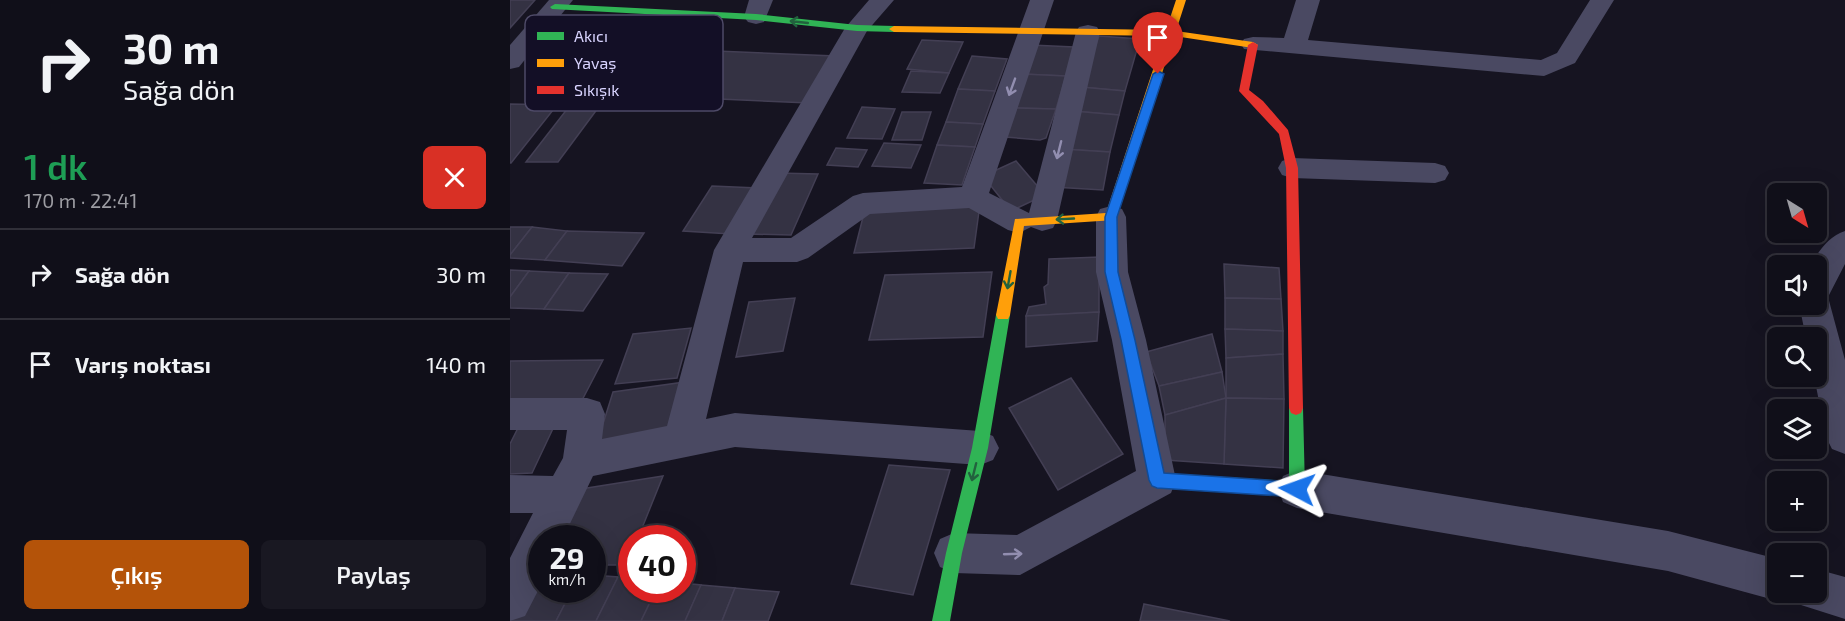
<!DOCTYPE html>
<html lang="tr">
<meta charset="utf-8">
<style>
:root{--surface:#100f19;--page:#191822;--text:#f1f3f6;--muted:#9c9ca2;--line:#302f38;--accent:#b45309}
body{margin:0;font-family:"Exo 2",sans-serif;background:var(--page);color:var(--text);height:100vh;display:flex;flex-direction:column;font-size:22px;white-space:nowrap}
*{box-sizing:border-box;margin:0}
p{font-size:20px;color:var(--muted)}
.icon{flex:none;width:33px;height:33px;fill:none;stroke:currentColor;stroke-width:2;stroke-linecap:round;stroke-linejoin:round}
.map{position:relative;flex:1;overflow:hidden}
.sheet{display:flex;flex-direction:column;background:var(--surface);width:510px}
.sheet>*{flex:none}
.guide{background:#100f19;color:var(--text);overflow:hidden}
.needle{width:39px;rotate:143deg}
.tools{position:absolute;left:1257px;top:183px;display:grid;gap:12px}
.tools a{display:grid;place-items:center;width:60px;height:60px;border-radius:9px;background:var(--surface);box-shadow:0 6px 24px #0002,0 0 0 2px var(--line);font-size:30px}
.speed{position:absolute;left:18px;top:525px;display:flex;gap:12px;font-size:30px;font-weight:700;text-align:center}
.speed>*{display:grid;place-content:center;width:78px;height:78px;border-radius:50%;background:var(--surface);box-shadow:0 6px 24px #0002,0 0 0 2px var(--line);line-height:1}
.speed small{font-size:15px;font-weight:400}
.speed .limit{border:9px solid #d22;background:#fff;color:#111}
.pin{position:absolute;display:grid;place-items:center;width:51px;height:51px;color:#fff;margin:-62px -26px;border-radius:50% 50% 50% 0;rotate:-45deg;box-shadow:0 0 6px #0007}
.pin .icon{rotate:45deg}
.me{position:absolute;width:66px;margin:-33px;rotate:274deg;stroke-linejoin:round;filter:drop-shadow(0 0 4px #0008)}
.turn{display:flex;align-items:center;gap:21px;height:126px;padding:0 24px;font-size:27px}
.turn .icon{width:78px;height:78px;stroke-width:2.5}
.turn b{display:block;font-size:42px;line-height:51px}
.round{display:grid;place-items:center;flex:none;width:63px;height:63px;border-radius:9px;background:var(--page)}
.summary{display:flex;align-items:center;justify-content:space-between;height:102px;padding:0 24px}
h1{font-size:36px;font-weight:600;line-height:45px;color:#1e9e55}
.button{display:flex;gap:12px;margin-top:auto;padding:12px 24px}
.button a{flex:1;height:69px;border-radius:9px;background:var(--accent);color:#fff;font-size:24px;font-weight:600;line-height:69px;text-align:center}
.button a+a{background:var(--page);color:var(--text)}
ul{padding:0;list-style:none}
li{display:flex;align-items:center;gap:18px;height:90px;padding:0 24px;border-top:2px solid var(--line)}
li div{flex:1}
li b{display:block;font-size:22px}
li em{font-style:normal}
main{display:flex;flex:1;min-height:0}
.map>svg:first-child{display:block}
.building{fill:#343243;stroke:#433f54;stroke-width:1.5}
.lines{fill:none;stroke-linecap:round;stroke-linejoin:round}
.street{fill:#4a4962;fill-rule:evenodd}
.fast{fill:#30b455;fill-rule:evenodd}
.slow{fill:#ff9f0a;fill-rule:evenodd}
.jam{fill:#e5322d;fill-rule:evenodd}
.oneway{stroke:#22623e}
.oneway2{stroke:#928eb0}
.route{fill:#1a73e8;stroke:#114b97;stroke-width:1.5}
.key{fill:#130f26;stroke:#4e4a67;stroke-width:1.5}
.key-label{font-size:16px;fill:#d9d4ff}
</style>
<main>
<section class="sheet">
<div class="guide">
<div class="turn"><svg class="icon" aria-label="right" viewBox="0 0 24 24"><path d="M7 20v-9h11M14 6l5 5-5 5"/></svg><div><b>30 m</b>Sağa dön</div></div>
</div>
<div class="summary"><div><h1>1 dk</h1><p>170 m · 22:41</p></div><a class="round" style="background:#d93025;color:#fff"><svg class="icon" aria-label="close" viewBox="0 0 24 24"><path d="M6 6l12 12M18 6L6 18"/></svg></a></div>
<ul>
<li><svg class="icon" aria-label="right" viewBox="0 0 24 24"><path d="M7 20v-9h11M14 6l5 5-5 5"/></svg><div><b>Sağa dön</b></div><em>30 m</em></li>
<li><svg class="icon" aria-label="arrive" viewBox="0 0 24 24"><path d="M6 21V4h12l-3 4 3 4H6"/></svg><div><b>Varış noktası</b></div><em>140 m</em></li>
</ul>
<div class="button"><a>Çıkış</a><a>Paylaş</a></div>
</section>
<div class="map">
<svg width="1335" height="621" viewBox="0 0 1335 621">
<rect width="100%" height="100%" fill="#161421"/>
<g class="building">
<polygon points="0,0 25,0 0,28"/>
<polygon points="589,36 630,39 615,91 571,87"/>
<polygon points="412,40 453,42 439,73 397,69"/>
<polygon points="521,45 564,47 556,76 512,74"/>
<polygon points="135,48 325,56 299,103 98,94"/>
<polygon points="462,56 497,59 485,91 448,89"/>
<polygon points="401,71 439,73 430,93 392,92"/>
<polygon points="512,74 556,76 546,109 504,108"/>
<polygon points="571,87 615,91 609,115 563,111"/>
<polygon points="448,89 485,91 473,124 436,122"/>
<polygon points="0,104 47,105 1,163 0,163"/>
<polygon points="61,104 91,104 48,162 16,162"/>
<polygon points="352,107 385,109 372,139 337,138"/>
<polygon points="504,108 546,109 536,138 530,140 495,137"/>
<polygon points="563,111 609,115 600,152 552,149"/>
<polygon points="392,112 421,112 412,140 382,140"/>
<polygon points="436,122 473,124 465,147 427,145"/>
<polygon points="374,143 411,145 401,168 362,166"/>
<polygon points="427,145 465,147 452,185 414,183"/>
<polygon points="326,148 357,150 348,167 317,165"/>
<polygon points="552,149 600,152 593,190 543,187"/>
<polygon points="506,161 535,195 501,211 473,176"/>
<polygon points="267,173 308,174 281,235 237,234"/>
<polygon points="202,186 247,188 221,234 173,231"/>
<polygon points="470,204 464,248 344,253 355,209"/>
<polygon points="0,227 22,227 0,255"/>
<polygon points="22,227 57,231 35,260 0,258 0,255"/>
<polygon points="57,231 134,233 112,266 35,260"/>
<polygon points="589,257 589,312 516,316 519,307 536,304 534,287 538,284 539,259"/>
<polygon points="714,264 769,268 771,299 715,298"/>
<polygon points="0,270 19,271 0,297"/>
<polygon points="19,271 59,273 34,309 0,308 0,297"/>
<polygon points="482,272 473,337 359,340 375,275"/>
<polygon points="59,273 98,274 73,311 34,309"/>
<polygon points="285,298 273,351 226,357 239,302"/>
<polygon points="715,298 771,299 773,331 715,329"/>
<polygon points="589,312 587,341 516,347 516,316"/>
<polygon points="181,328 167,378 105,384 123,334"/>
<polygon points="715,329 773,331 773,354 716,358"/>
<polygon points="702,334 712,372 649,386 636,352"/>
<polygon points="773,354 774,399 716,398 716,358"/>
<polygon points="93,360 70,404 0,406 0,361"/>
<polygon points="712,372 716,398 655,415 649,386"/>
<polygon points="561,378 613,454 548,490 499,408"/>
<polygon points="175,382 162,432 87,443 103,392"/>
<polygon points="716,398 774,399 773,468 714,464"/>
<polygon points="716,398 714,464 655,460 655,415"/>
<polygon points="48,418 22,473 0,474 0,444 12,420"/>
<polygon points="379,465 440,470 403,595 341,584"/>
<polygon points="153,476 128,538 122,538 122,555 117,565 82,565 82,538 47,538 71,489"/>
<polygon points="32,572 32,590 62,590 46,621 0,621 0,616"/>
<polygon points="82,575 108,577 86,621 46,621 62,590 82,590"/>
<polygon points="108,577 122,578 122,590 146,590 131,621 86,621"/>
<polygon points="172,583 191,585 175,621 131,621 146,590 172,590"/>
<polygon points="191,585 225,588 212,621 175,621"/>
<polygon points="225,588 269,592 258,621 212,621"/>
<polygon points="634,604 720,621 630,621"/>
</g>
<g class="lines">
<g class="street">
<polygon points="39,0 63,0 9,67 0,69 0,45"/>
<polygon points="239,0 263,0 254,22 246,24 238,22 234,17"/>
<polygon points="359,0 384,0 357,31 242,238 281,238 343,196 353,193 452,187 520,0 544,0 479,193 519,213 566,32 569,27 578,25 587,27 590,32 547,220 543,228 532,231 521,227 509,233 498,230 459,208 360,214 298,258 287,262 233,262 196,419 225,413 470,431 483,436 489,448 483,460 470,465 225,447 83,476 53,538 32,538 32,583 15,616 0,621 0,558 23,513 0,513 0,475 43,476 53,458 57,430 0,430 0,398 77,398 90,402 95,414 92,439 157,426 204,250 335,28"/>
<polygon points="786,0 810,0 798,40 1031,60 1047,53 1080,0 1104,0 1065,63 1034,76 734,49 731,44 734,39 743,37 774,38"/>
<polygon points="782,158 925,163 935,166 939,173 935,180 925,183 782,178 772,175 768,168 772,161"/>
<polygon points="601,206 612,209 616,217 618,272 636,340 666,480 661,493 510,575 444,573 430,567 424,553 430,539 444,533 507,535 626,471 602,340 586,272 586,217 590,209"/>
<path d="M 1335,231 L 1335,264 L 1318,297 L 1335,360 L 1335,454 L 1322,449 L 1316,437 L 1304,376 L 1306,376 L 1306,338 L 1296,338 L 1289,304 L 1306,304 L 1306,266 L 1301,266 C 1308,251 1319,236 1335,231 Z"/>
<polygon points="787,470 1158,531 1268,559 1268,592 1284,592 1268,601 1158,571 787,508 773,502 768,489 773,476"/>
<polygon points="1306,569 1335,577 1335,619 1291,605 1286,592 1306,592"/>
</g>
<g class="fast">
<polygon points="45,4 246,14 347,25 384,26 389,29 384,32 347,31 246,20 42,9 40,7"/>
<polygon points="493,309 498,311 500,315 478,448 452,553 440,621 422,621 436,553 462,448 486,315 488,311"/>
<polygon points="786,401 791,403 793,408 795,489 793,494 787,497 647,487 641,485 639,480 641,475 647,473 779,481 779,408 781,403"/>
</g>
<polygon class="slow" points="666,0 676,0 666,31 743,42 748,45 743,48 664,36 605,220 514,226 500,315 498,319 488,319 486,315 505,219 596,213 654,36 384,32 379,29 384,26 656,30"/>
<polygon class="jam" points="743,42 748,45 739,90 753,101 778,130 788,168 793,408 791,413 786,415 781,413 779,408 776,168 769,134 729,91 738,45"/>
</g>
<defs><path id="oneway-shaft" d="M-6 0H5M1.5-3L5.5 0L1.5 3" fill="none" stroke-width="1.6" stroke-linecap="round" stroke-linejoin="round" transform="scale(1.5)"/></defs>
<g class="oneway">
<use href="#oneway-shaft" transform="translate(289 22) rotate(-174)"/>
<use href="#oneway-shaft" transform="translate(555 219) rotate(177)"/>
<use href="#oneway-shaft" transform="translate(499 280) rotate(100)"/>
<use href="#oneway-shaft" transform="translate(464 472) rotate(104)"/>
</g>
<g class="oneway2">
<use href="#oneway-shaft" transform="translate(502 87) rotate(110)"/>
<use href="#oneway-shaft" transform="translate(549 150) rotate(104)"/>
<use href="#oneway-shaft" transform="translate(503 554) rotate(-2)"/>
</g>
<polygon class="route" points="648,71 654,74 607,217 608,272 625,340 654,473 787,482 792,484 795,489 792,495 787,497 647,488 642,486 639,480 611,340 595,272 595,217 643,74"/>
<rect x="15" y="15" width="198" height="96" rx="9" class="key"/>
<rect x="27" y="32" width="27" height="8" fill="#30b455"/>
<rect x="27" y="59" width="27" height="8" fill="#ff9f0a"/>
<rect x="27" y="86" width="27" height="8" fill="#e5322d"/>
<g class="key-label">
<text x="64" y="42">Akıcı</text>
<text x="64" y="69">Yavaş</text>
<text x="64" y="96">Sıkışık</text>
</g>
</svg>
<div class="tools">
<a><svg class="needle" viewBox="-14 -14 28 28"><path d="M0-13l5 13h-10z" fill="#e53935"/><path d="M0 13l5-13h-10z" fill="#9c9ca2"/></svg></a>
<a><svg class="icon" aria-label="sound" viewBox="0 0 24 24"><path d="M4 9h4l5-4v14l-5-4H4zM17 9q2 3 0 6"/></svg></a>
<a><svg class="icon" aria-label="search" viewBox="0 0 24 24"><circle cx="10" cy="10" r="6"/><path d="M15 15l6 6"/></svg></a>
<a><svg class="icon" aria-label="layers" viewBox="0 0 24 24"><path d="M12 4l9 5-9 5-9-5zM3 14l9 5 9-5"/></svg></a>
<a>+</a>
<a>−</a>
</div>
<div class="speed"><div>29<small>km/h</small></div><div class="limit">40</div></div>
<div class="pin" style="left:648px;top:74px;background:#d93025"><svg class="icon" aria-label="arrive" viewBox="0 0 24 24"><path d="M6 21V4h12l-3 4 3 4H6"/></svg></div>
<svg class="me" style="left:787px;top:489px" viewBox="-20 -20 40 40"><path d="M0-17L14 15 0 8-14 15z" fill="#1a73e8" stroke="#fff" stroke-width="4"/></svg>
</div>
</main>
